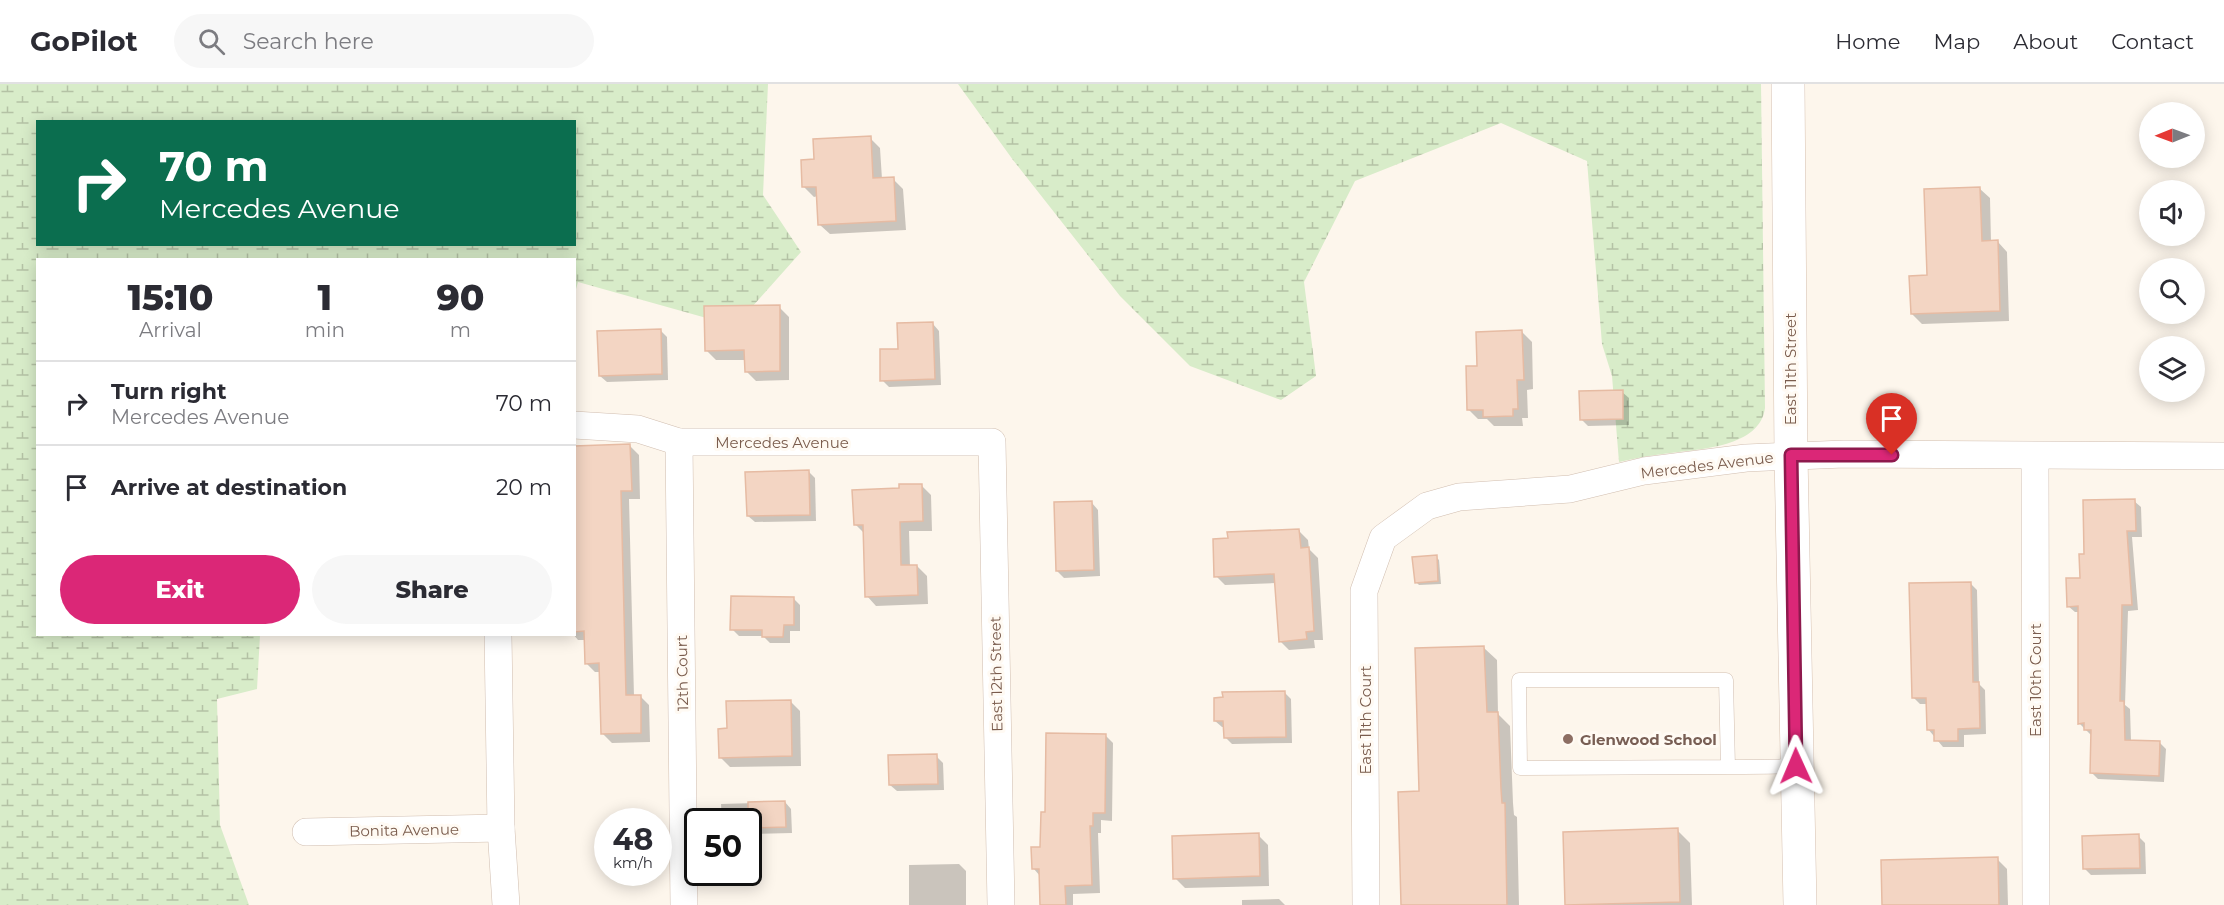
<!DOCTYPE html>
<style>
:root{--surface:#fff;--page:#f7f7f7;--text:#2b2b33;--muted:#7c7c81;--line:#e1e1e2;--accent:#db2777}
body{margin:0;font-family:Montserrat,sans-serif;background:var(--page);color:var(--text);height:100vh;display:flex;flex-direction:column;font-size:22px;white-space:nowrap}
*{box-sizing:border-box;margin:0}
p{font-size:20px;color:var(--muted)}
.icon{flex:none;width:33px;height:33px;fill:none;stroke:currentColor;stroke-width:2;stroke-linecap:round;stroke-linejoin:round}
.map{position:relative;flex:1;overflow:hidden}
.side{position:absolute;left:36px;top:174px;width:540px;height:378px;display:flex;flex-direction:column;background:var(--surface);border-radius:0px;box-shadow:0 3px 15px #0003}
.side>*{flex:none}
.hud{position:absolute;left:36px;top:36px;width:540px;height:126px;border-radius:0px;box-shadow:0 3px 15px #0003;background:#0b6e4f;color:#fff;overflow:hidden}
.needle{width:39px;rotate:269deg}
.controls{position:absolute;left:2139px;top:18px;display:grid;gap:12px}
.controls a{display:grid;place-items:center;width:66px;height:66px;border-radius:50%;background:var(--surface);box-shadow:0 3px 15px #0003;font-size:30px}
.speed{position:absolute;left:594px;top:724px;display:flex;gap:12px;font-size:30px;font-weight:700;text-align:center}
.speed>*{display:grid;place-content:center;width:78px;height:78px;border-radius:50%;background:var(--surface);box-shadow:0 3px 15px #0003;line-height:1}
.speed small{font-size:15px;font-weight:400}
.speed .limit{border:3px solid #111;border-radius:9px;background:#fff;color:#111}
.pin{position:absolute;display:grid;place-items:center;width:51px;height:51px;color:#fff;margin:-62px -26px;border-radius:50% 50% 50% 0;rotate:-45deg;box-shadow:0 0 6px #0007}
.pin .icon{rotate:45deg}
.me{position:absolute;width:66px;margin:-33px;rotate:359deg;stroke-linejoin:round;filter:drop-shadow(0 0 4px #0008)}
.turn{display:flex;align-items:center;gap:21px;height:126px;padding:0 24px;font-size:27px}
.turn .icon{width:78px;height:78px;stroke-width:2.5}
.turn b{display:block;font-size:42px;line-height:51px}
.eta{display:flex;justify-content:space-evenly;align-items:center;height:102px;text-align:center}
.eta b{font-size:36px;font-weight:800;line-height:42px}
.primary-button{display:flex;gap:12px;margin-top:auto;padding:12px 24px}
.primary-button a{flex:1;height:69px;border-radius:36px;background:var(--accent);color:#fff;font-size:24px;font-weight:800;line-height:69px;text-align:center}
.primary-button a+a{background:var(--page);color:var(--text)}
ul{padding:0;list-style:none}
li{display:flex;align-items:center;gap:18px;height:84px;padding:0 24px;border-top:2px solid var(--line)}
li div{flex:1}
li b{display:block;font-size:22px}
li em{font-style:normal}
header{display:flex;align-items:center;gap:36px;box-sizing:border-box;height:84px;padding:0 30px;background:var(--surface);border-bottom:2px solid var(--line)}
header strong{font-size:28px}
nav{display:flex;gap:33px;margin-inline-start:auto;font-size:21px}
.search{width:420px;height:54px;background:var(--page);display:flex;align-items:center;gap:15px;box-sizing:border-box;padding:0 21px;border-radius:33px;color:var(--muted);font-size:22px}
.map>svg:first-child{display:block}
.wetland{fill:url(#wetland-marsh);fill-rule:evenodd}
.shadow{fill:#0003}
.building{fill:#f3d5c3;stroke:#e6bba3;stroke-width:1.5}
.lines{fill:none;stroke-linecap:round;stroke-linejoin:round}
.lane-casing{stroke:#d1beb0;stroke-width:15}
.street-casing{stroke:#d1beb0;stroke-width:28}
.secondary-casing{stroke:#d6c0b0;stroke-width:34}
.lane{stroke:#fff;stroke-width:14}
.street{stroke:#fff;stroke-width:27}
.secondary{stroke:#fff;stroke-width:33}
.route-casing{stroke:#8e194d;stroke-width:15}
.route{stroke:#db2777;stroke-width:10}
.education-dot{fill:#8d6e63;stroke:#fffaf3;stroke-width:2}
.labels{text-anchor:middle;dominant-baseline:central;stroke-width:6;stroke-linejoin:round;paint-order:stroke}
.street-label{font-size:15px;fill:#7a5c4d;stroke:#fffaf3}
.education-label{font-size:15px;font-weight:bold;fill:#785e54;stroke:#fffaf3;text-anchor:start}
</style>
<header>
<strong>GoPilot</strong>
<div class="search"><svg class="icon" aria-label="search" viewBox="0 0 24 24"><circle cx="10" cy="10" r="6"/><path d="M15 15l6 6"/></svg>Search here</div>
<nav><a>Home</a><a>Map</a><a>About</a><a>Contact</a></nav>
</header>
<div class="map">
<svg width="2224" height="821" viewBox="0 0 2224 821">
<defs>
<pattern id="wetland-marsh" width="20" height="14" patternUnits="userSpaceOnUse" patternTransform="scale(1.5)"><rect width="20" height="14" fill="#d8ecc9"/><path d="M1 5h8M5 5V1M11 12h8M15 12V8" fill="none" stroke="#b4c2a5"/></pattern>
</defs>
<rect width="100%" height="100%" fill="#fdf6ec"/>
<g class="wetland">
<path d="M 0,0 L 768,0 L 763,111 L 801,168 L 735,242 L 578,198 L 575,209 L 574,176 L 38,176 L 38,550 L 260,551 L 257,605 L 217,615 L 220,741 L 249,821 L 0,821 ZM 38,38 L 574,38 L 574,160 L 38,160 Z"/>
<path d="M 958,0 L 1761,0 L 1765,324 C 1760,363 1700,365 1670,369 C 1653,371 1636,374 1619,378 L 1612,292 L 1602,260 L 1587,77 L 1501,39 L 1355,97 L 1304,198 L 1316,292 L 1281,316 L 1190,282 L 1120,212 L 1013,76 Z"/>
</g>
<g class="shadow">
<polygon points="870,54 880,64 882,95 893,95 903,105 906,146 830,150 820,141 818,112 814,113 804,103"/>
<polygon points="1980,105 1990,114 1991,158 1998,158 2007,168 2009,237 1922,240 1912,230 1928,193"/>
<polygon points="779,223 789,233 789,296 756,297 746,287 746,276 716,276 706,266"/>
<polygon points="933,240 939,247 941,301 889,303 882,296 899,266"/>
<polygon points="660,246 667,253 668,296 607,298 600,292"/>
<polygon points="1522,248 1532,258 1533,305 1527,306 1528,334 1522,334 1523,342 1494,342 1487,335 1478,335 1468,325 1479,283"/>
<polygon points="1622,308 1629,314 1629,341 1588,342 1581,335"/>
<polygon points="630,362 639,371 640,415 629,415 634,612 640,612 649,621 650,658 612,659 603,650 601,588 595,588 586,579 586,556 578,556 573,550 574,550 574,363"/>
<polygon points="809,388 815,394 816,437 755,438 748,432"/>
<polygon points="921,401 931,411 932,447 909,447 910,483 917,482 927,492 928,520 876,522 867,512 865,450 855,440 900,406"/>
<polygon points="2134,417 2141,423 2142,453 2132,453 2138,526 2128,527 2125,621 2130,625 2131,657 2160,659 2166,665 2164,698 2098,695 2091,688 2093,653 2079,639 2080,528 2075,528 2068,522 2081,495 2085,471"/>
<polygon points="1092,419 1098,426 1100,492 1064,494 1057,487"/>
<polygon points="1299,447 1308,456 1309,465 1318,474 1323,556 1314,556 1315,564 1289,566 1280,557 1276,499 1225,501 1216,492"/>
<polygon points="1436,473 1439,476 1441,500 1419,501 1416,498"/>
<polygon points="1970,499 1977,506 1979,600 1985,606 1986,650 1964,651 1964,663 1943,663 1928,645 1927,620 1920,620 1913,613"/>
<polygon points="794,515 800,521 800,547 790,547 790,559 770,559 763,552 739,552 732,545"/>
<polygon points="1484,564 1497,576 1498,630 1510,642 1513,719 1514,731 1517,733 1519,821 1403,821 1420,709"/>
<polygon points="1284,608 1291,615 1292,659 1232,660 1225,653 1225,643 1222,643 1215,637"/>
<polygon points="790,617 800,627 801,682 730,683 720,673 729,646"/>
<polygon points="1105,651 1113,659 1112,737 1101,736 1101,749 1098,749 1100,809 1073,810 1073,821 1042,821 1040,792 1034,785 1042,764 1046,730"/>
<polygon points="936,672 943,679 944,706 897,707 890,701"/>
<polygon points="785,718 791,725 792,749 748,750 748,738 722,738 721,720"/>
<polygon points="1677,746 1690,759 1692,821 1567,821"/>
<polygon points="1258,751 1268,761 1269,802 1185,804 1175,794"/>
<polygon points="2138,752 2145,759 2146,790 2091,791 2085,785"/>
<polygon points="1997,775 2007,785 2008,821 1883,821"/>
<polygon points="959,780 966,787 966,821 909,821 909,781"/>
<polygon points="1279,815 1285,821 1242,821 1242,816"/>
</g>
<g class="building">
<polygon points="871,52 873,94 894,93 896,137 818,141 816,103 802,103 801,76 814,75 813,55"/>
<polygon points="1980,103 1982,157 1998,156 2000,227 1911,230 1909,192 1927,191 1924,105"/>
<polygon points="780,221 780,287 745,288 744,266 705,267 704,222"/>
<polygon points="933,238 935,295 880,297 880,265 898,265 897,239"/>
<polygon points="661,245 662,290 599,292 597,247"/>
<polygon points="1522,246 1524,296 1517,296 1518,325 1513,325 1513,332 1483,333 1483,326 1467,326 1466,282 1477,282 1476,248"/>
<polygon points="1623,306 1623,335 1580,336 1579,307"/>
<polygon points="630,360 632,407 621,407 626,611 641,611 641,649 601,650 599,579 585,580 584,547 574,548 574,362"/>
<polygon points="809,386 810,431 747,432 745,388"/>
<polygon points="899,400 922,400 923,437 900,438 901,481 917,481 918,511 865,513 863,441 854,441 852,406 899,404"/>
<polygon points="2135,415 2136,447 2127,447 2132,521 2122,521 2120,617 2124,617 2125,656 2160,657 2159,692 2090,689 2091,646 2084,646 2084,639 2078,640 2078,522 2067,523 2066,494 2080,494 2079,470 2084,470 2083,416"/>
<polygon points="1092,417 1094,486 1056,487 1054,418"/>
<polygon points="1299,445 1301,464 1309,463 1314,547 1306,548 1307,555 1279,558 1274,490 1214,493 1213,455 1228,454 1227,448"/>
<polygon points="1437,471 1438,497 1415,499 1412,473"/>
<polygon points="1971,498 1973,598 1979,598 1980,644 1958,645 1958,657 1934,657 1934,646 1927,646 1926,614 1912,614 1909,499"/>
<polygon points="731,512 794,513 794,541 784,541 783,553 762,553 762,546 730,546"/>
<polygon points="1484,562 1487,628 1498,628 1501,705 1502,719 1505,719 1507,821 1401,821 1398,708 1419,707 1415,564"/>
<polygon points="1285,607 1286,653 1224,654 1223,637 1214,637 1214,614 1223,613 1222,608"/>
<polygon points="791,616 792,672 719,674 718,645 727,644 726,617"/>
<polygon points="1046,649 1106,650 1105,729 1093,729 1093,742 1090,742 1092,801 1065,802 1066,821 1040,821 1039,785 1032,785 1031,763 1040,763 1041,728 1045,728"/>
<polygon points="937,670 938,700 889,701 888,671"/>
<polygon points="785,717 786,743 748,744 748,718"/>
<polygon points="1678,744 1680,818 1565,821 1563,748"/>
<polygon points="1259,749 1260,792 1173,795 1172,752"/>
<polygon points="2139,750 2140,784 2083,785 2082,752"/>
<polygon points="1998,773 1999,821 1882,821 1881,776"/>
</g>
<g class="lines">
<defs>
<path id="lane" d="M 1728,683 L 1726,596 L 1519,596 L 1520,684 L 1728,683 C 1750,683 1773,683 1796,682"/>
<g id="street">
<polyline points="574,341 638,345 679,358 992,358 1001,821"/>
<polyline points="679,358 684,821"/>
<polyline points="2035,372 2036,821"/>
<polyline points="498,550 501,744 506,821"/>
<polyline points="306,748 501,744"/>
<polyline points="1366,821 1364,507 1383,454 1427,422 1459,413 1570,405 1644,387 1746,374 1844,370 2224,372"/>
</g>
<polyline id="secondary" points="1788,0 1791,371 1800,821"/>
</defs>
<use href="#lane" class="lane-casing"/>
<use href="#street" class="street-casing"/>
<use href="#secondary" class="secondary-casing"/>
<use href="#lane" class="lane"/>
<use href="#street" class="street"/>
<use href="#secondary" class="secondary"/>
</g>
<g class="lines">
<defs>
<polyline id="route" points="1796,682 1791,371 1892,371"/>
</defs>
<use href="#route" class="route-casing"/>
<use href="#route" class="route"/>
</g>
<circle class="education-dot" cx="1568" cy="655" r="6"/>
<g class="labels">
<g class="street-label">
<text transform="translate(1790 285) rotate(-90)">East 11th Street</text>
<text x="782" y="358">Mercedes Avenue</text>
<text transform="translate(1707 381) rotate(-7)">Mercedes Avenue</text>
<text transform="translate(682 589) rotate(-91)">12th Court</text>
<text transform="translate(996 590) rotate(-91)">East 12th Street</text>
<text transform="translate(2035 596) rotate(-90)">East 10th Court</text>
<text transform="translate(1365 636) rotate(-90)">East 11th Court</text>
<text transform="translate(404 746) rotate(-1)">Bonita Avenue</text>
</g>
<g class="education-label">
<text x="1580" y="655">Glenwood School</text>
</g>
</g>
</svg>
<div class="controls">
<a><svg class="needle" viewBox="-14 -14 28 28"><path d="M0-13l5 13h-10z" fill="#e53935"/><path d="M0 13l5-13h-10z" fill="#7c7c81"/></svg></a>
<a><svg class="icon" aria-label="sound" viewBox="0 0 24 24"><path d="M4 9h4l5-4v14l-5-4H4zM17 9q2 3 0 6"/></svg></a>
<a><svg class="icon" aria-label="search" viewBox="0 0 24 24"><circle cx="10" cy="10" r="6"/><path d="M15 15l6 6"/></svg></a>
<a><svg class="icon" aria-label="layers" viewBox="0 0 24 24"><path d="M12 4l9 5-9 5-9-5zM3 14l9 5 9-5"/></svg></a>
</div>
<div class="speed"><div>48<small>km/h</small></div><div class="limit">50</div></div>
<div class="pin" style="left:1892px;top:371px;background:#d93025"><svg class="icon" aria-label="arrive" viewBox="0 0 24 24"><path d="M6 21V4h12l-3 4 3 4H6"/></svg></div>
<svg class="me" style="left:1796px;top:682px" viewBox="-20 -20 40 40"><path d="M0-17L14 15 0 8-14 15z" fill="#db2777" stroke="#fff" stroke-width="4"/></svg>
<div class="hud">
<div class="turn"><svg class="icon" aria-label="right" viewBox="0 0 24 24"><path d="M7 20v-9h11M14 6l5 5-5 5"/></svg><div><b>70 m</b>Mercedes Avenue</div></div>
</div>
<section class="side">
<div class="eta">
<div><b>15:10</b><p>Arrival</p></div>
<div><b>1</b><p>min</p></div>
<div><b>90</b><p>m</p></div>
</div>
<ul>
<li><svg class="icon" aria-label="right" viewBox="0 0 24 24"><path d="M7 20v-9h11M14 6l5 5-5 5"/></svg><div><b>Turn right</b><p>Mercedes Avenue</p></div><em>70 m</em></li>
<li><svg class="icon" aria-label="arrive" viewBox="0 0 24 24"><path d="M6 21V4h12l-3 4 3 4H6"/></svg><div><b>Arrive at destination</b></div><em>20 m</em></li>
</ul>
<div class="primary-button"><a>Exit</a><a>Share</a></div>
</section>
</div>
